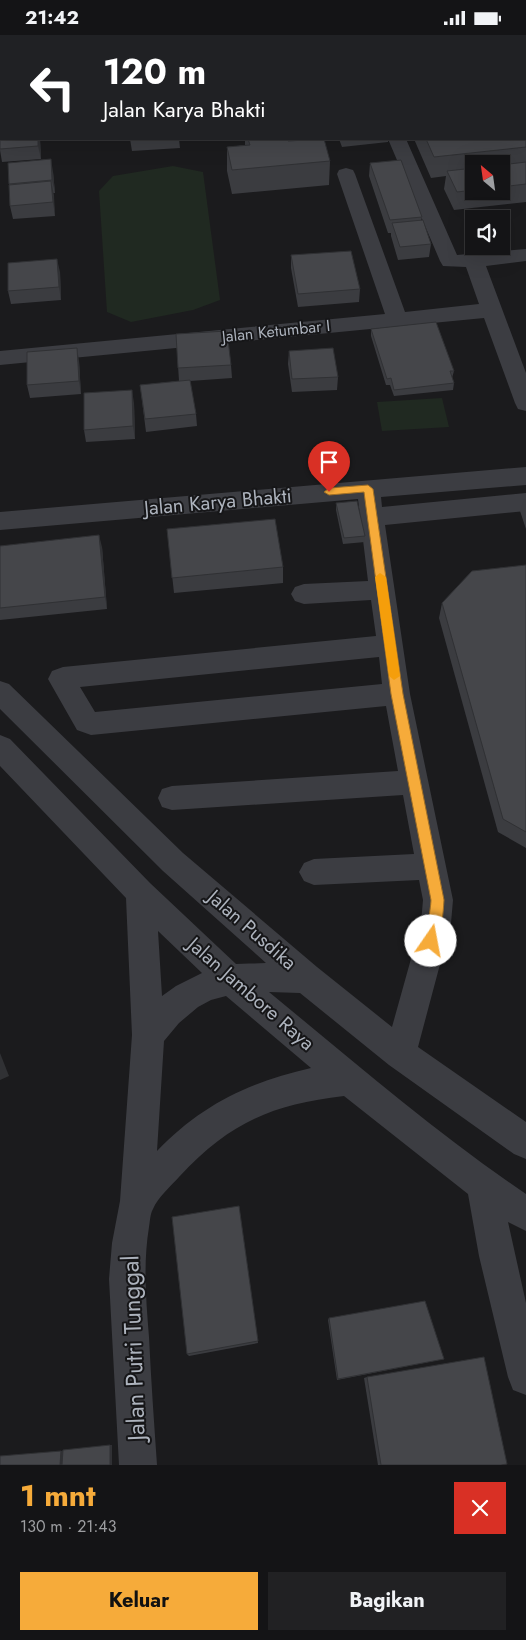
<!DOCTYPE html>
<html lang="id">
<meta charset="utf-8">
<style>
:root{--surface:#141416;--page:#212123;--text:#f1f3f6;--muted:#9d9ea1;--line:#333335;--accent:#f6ab3a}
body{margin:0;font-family:Jost,sans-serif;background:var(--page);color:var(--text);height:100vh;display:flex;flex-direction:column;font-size:19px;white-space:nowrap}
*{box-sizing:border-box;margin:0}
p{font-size:16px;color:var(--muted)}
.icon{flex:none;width:28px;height:28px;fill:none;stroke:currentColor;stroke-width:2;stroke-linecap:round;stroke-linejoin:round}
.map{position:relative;height:1430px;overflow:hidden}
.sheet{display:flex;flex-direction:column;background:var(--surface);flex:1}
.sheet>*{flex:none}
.banner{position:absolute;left:0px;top:0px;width:526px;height:105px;box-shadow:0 5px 20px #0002,0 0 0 1px var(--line);background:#202124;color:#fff;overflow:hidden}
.needle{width:32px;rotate:331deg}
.tools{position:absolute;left:465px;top:120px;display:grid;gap:10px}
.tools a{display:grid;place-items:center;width:45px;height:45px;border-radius:0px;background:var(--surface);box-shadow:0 5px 20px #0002,0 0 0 1px var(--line);font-size:25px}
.pin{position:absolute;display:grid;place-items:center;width:42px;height:42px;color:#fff;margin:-51px -21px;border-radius:50% 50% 50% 0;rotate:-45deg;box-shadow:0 0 5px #0007}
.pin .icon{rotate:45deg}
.me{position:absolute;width:55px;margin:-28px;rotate:12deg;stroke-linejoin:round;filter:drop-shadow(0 0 4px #0008)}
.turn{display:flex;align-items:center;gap:18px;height:105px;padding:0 20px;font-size:22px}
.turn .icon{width:65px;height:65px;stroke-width:2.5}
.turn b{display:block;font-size:35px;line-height:42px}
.round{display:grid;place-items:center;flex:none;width:52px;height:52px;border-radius:0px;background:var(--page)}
.overview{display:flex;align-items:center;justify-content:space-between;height:85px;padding:0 20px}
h1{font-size:30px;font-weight:700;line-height:38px;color:var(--accent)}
.action{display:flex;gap:10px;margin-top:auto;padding:10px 20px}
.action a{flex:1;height:58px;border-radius:0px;background:var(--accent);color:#111;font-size:20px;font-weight:700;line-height:58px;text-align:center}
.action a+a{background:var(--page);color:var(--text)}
.status{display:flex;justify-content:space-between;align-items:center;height:35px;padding:0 25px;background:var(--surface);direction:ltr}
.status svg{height:14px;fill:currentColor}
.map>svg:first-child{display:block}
.green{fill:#202921}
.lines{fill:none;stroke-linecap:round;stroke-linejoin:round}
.minor{fill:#3c3d42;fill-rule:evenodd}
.wall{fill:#3b3c40;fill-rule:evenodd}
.shaded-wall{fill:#303134}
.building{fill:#45464a;stroke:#303134}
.route{fill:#f6ab3a;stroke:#a06f26}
.slow{fill:#f59e0b}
.labels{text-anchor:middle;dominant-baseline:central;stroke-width:4;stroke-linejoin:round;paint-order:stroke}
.far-street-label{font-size:16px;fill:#adb3bd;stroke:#161618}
.street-label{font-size:20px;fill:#adb3bd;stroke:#161618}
.near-street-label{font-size:24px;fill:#adb3bd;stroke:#161618}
</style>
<div class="status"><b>21:42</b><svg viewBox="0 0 49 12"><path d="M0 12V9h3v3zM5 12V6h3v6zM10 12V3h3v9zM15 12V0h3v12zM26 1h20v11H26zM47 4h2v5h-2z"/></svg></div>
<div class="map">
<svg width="526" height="1430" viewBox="0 0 526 1430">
<rect width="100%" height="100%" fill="#1b1b1d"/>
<g class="green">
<polygon points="173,131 203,137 220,265 193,275 131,287 107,277 99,156 113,141"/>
<polygon points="442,363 449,392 382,396 377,367"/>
</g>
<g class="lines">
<g class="minor">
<rect x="0" y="14" width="1" height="10"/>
<polygon points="388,104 406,104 457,220 526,214 526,226 486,231 526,338 526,376 518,374 515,368 484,283 0,330 0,316 385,279 337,139 339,135 346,133 353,135 355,139 405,277 479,269 466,232 443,231 440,226"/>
<path d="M 526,432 L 526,450 L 381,462 L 382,472 L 526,458 L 526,476 L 385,490 L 410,659 L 453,865 L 451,888 L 418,1012 L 526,1087 L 526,1124 L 514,1119 L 389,1030 L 300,958 L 269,957 C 353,1026 436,1098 526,1159 L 526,1196 L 508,1187 L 526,1268 L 526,1360 L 513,1355 L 508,1342 L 479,1221 L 468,1159 L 344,1061 C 271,1070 230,1087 179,1142 C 171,1151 158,1162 153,1174 C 150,1179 150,1187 149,1192 C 143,1229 146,1265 149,1302 C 151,1344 154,1387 157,1430 L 119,1430 L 109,1244 L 112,1208 L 120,1166 L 132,1000 L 126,863 L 0,731 L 0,700 L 10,704 L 150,848 L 236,929 L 266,928 L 163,836 L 0,674 L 0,646 L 9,649 L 183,818 L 317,932 L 392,992 L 421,888 L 423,865 L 419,845 L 314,850 L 304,846 L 299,837 L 304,828 L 314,824 L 414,819 L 403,760 L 172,775 L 162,772 L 158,763 L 162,754 L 172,751 L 398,736 L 386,671 L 91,700 L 77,695 L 48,644 L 52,636 L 63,632 L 376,601 L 371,565 L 304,569 L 295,566 L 291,559 L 295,552 L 304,549 L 368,546 L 358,464 L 0,495 L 0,477 ZM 379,622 L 382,649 L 95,677 L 80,652 ZM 158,896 L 202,938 L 176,951 L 162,961 ZM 226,961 L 311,1033 C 249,1047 201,1070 157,1116 L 164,1006 L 179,988 L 198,972 L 211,965 Z"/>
</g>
</g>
<g class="wall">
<polygon points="118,0 164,0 164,1 120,1"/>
<path d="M 526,0 L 526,167 L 454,175 L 444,154 L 446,141 L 431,143 L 414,104 L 525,104 L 525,1 ZM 474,129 L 501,129 L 501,156 L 474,156 Z"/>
<polygon points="0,91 40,104 41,124 2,127 0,115"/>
<polygon points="130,104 179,104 180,113 132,116"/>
<polygon points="245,104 287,104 288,106 330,126 329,150 232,159 227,136 227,112 245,110"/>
<polygon points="339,104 388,104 388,107 342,112"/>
<polygon points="8,128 53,137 55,158 53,158 55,181 13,184 10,171"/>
<polygon points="370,128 422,182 421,186 431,209 429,222 398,225 391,201 391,198 388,198 369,141"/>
<polygon points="291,220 360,254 359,267 298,272 291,233"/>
<polygon points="60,237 61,265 11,269 8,256"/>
<polygon points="371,294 454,336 452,343 454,348 453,355 394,361 390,350 386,350 371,301"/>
<polygon points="176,299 231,330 232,343 190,346 196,379 197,391 146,397 140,350 179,346"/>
<polygon points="289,316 338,342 337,355 292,357 288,329"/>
<polygon points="79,326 81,359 30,363 27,350"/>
<polygon points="134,368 135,404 86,407 84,395"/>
<polygon points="524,464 526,464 526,494 520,476"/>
<polygon points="336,468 365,501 365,507 343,509 336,475"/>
<polygon points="167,494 283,532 283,548 174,558"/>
<polygon points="0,511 102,512 107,574 0,585"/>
<polygon points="526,530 526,813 498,797 439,583 442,568"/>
<polygon points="239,1171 258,1308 189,1321 187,1319"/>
<polygon points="329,1283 444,1324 337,1345 328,1285"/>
<polygon points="367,1342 501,1430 378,1430 364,1343"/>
</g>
<g class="shaded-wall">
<polygon points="152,0 164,0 164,1 148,1"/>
<polygon points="38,104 40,104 41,124 38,111"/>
<polygon points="51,124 53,137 55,158 52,145"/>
<polygon points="51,146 54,160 55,181 53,167"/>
<polygon points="57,224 60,237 61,265 59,252"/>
<polygon points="77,313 79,326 81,359 79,346"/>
<polygon points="132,355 134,368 135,404 133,391"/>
<polygon points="99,500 102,512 107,574 105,562"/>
<polygon points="0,1018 9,1041 0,1045"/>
<rect x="110" y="1410" width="2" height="20"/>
<polygon points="65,1415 65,1430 60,1430 61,1416"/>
</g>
<g class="building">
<polygon points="133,0 152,0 148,1 134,1"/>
<rect x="221" y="0" width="36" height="1"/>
<polygon points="518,0 526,0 526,38 525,38 525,1 505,1"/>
<rect x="525" y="57" width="1" height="19"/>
<polygon points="525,85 526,85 526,112 434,122 426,104 525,104"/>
<polygon points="1,90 1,104 38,104 38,111 0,114 0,91"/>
<polygon points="248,104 287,104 288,106 324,104 330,126 232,135 227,112 250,110"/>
<polygon points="51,124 52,145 9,149 8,128"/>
<polygon points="401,125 422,182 390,185 370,128"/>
<polygon points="526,127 526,149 501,152 501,130"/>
<polygon points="474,133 474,155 457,157 447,136"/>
<polygon points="51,146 53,167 10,171 9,150"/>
<polygon points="423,185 431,209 400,212 392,188"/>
<polygon points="351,216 360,254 298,259 291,220"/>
<polygon points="57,224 59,252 8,256 8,228"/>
<polygon points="436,287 454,336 450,336 454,348 394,355 391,343 387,344 371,294"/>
<polygon points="227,296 231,330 178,333 176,299"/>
<polygon points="77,313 79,346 27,350 27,317"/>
<polygon points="333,313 338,342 292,344 289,316"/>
<polygon points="190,345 196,379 145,384 140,350"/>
<polygon points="132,355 133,391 84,395 84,358"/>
<polygon points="357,466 365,501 344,503 336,468"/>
<polygon points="275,484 283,532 172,543 167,494"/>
<polygon points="99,500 105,562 0,573 0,511"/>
<polygon points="526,530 526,797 503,784 442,568 472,536"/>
<polygon points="239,1171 258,1306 187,1319 172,1182"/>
<polygon points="425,1266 444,1324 338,1344 329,1283"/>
<polygon points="484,1322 507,1429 501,1430 381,1430 367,1342"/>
<polygon points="110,1410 110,1430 62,1430 63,1415"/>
<polygon points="61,1416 60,1430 0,1430 0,1421"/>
</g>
<path class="route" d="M 368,450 L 373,454 L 403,659 L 444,865 C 443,880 442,896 435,911 L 431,912 L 427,911 C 424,906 431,874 431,865 L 391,659 L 364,457 L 329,460 L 324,457 L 329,453 Z"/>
<polygon class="slow" points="380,538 386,542 400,641 394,645 389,641 375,542"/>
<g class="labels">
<g class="far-street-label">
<text transform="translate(276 296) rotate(-6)">Jalan Ketumbar I</text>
</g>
<g class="street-label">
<text transform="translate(218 467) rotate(-5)">Jalan Karya Bhakti</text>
<text transform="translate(252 895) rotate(41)">Jalan Pusdika</text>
<text transform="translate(251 959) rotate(41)">Jalan Jambore Raya</text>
</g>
<g class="near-street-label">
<text transform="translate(133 1313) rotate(-92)">Jalan Putri Tunggal</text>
</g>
</g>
</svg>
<div class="tools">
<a><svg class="needle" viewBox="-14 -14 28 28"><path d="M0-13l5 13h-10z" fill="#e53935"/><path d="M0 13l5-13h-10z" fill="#9d9ea1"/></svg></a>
<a><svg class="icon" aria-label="sound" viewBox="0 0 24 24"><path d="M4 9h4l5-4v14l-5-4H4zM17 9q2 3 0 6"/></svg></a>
</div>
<div class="pin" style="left:329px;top:457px;background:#d93025"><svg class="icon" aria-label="arrive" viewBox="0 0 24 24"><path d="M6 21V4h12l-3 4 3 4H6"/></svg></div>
<svg class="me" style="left:431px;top:906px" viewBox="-20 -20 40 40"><circle r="19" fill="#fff"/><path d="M0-13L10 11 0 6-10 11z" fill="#f6ab3a"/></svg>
<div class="banner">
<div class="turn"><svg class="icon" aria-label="left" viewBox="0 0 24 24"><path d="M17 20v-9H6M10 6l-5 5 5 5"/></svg><div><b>120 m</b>Jalan Karya Bhakti</div></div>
</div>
</div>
<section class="sheet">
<div class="overview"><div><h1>1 mnt</h1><p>130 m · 21:43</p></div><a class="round" style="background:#d93025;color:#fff"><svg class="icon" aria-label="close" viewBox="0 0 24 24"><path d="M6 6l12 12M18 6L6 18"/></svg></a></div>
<div class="action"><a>Keluar</a><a>Bagikan</a></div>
</section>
